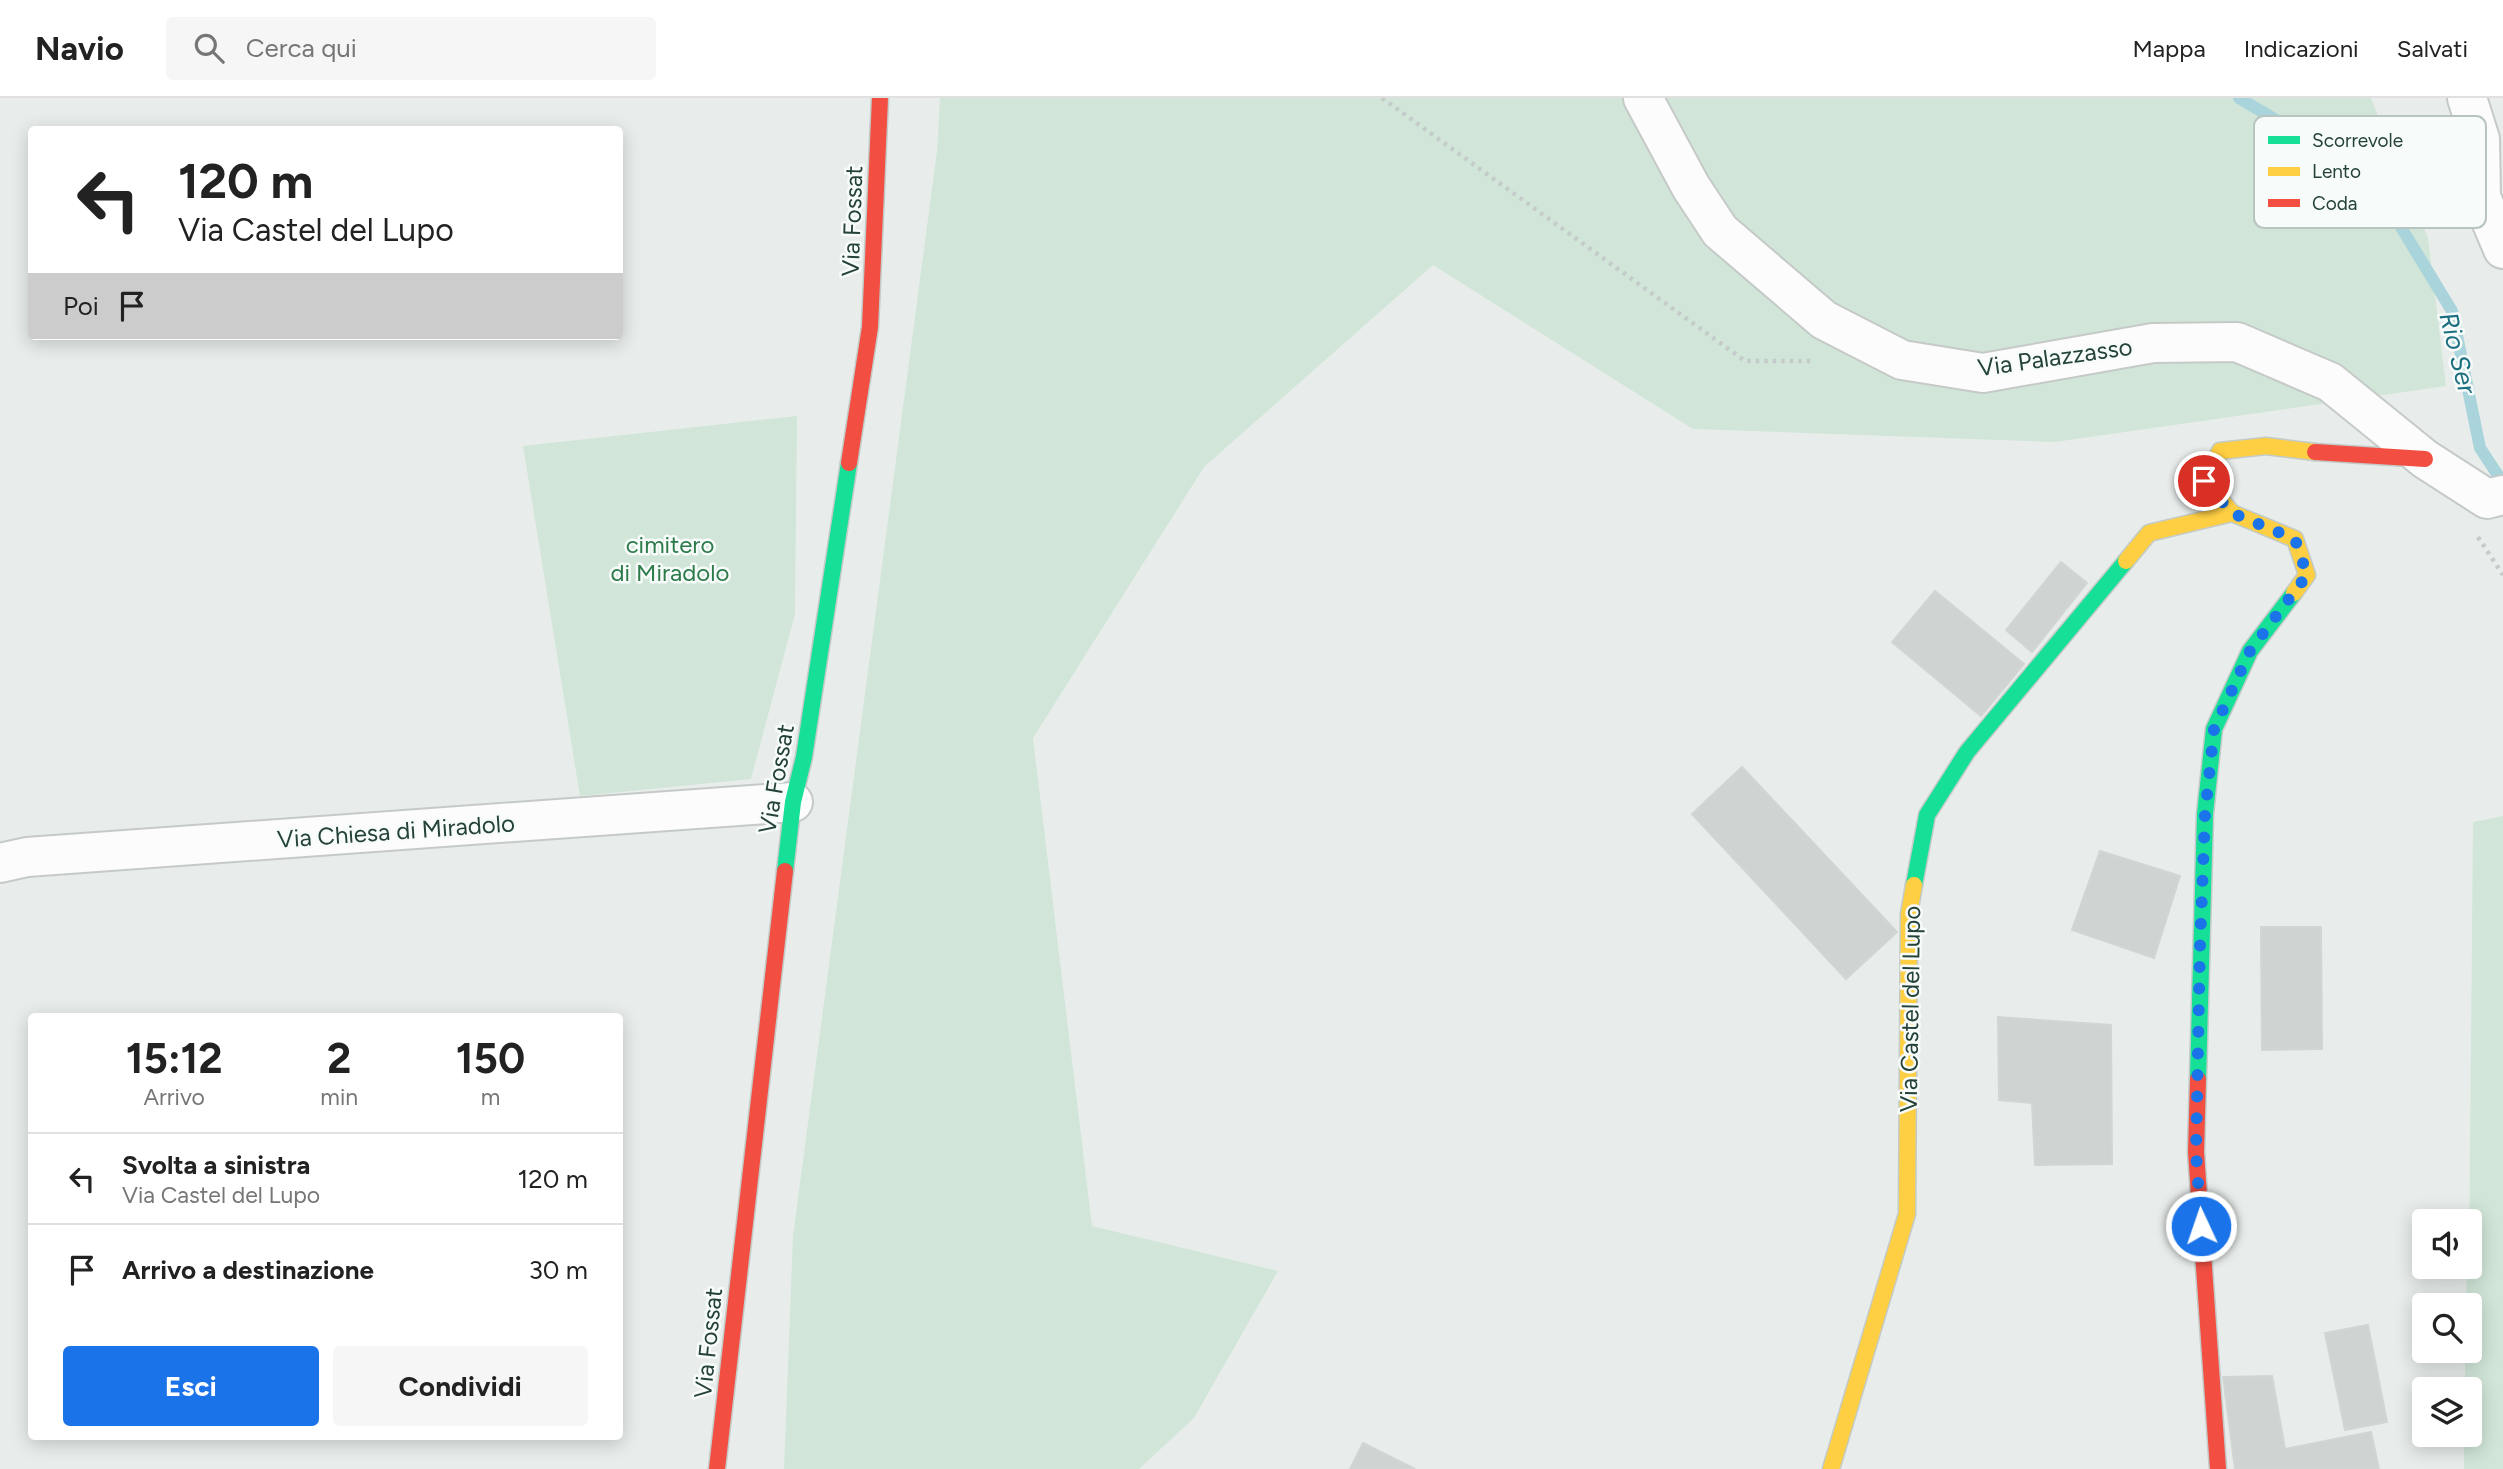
<!DOCTYPE html>
<html lang="it">
<style>
:root{--surface:#fff;--page:#f6f6f6;--text:#222;--muted:#767676;--line:#e0e0e0;--accent:#1a73e8}
body{margin:0;font-family:Figtree,sans-serif;background:var(--page);color:var(--text);height:100vh;display:flex;flex-direction:column;font-size:26px;white-space:nowrap}
*{box-sizing:border-box;margin:0}
p{font-size:23px;color:var(--muted)}
.icon{flex:none;width:38px;height:38px;fill:none;stroke:currentColor;stroke-width:2;stroke-linecap:round;stroke-linejoin:round}
.map{position:relative;flex:1;overflow:hidden}
.panel{position:absolute;left:28px;top:915px;width:595px;height:427px;display:flex;flex-direction:column;background:var(--surface);border-radius:7px;box-shadow:0 4px 18px #0003}
.panel>*{flex:none}
.top-card{position:absolute;left:28px;top:28px;width:595px;height:214px;border-radius:7px;box-shadow:0 4px 18px #0003;background:#fff;color:var(--text);overflow:hidden}
.controls{position:absolute;left:2412px;top:1111px;display:grid;gap:14px}
.controls a{display:grid;place-items:center;width:70px;height:70px;border-radius:7px;background:var(--surface);box-shadow:0 4px 18px #0003;font-size:35px}
.pin{position:absolute;display:grid;place-items:center;width:60px;height:60px;color:#fff;margin:-30px;border:4px solid #fff;border-radius:50%;box-shadow:0 2px 7px #0007}
.me{position:absolute;width:77px;margin:-38px;rotate:357deg;stroke-linejoin:round;filter:drop-shadow(0 0 5px #0008)}
.turn{display:flex;align-items:center;gap:24px;height:147px;padding:0 35px;font-size:32px}
.turn .icon{width:91px;height:91px;stroke-width:2.5}
.turn b{display:block;font-size:49px;line-height:60px}
.then{display:flex;align-items:center;height:66px;padding:0 35px;background:#0003;gap:14px;font-size:26px}
.eta{display:flex;justify-content:space-evenly;align-items:center;height:119px;text-align:center}
.eta b{font-size:42px;font-weight:700;line-height:49px}
.button{display:flex;gap:14px;margin-top:auto;padding:14px 35px}
.button a{flex:1;height:80px;border-radius:7px;background:var(--accent);color:#fff;font-size:28px;font-weight:700;line-height:80px;text-align:center}
.button a+a{background:var(--page);color:var(--text)}
ul{padding:0;list-style:none}
li{display:flex;align-items:center;gap:21px;height:91px;padding:0 35px;border-top:2px solid var(--line)}
li div{flex:1}
li b{display:block;font-size:26px}
li em{font-style:normal}
header{display:flex;align-items:center;gap:42px;box-sizing:border-box;height:98px;padding:0 35px;background:var(--surface);border-bottom:2px solid var(--line)}
header strong{font-size:33px}
nav{display:flex;gap:38px;margin-inline-start:auto;font-size:24px}
.search{width:490px;height:63px;background:var(--page);display:flex;align-items:center;gap:18px;box-sizing:border-box;padding:0 24px;border-radius:7px;color:var(--muted);font-size:26px}
.map>svg:first-child{display:block}
.green{fill:#d1e6d8}
.lines{fill:none;stroke-linecap:round;stroke-linejoin:round}
.stream{stroke:#a9d4db;stroke-width:12}
.building{fill:#cfd4d2;stroke:#d1d6d4;stroke-width:2}
.street-casing{stroke:#c5cac8;stroke-width:42}
.fast-casing{stroke:#c3cbc8;stroke-width:19}
.slow-casing{stroke:#c3cbc8;stroke-width:19}
.jam-casing{stroke:#c3cbc8;stroke-width:19}
.path{stroke:#c3ccca;stroke-width:4.5;stroke-dasharray:3.5 5;stroke-linecap:butt}
.street{stroke:#fcfcfc;stroke-width:38}
.fast{stroke:#16e098;stroke-width:16}
.slow{stroke:#ffcf43;stroke-width:16}
.jam{stroke:#f24e42;stroke-width:16}
.route{stroke:#1a73e8;stroke-width:12;stroke-dasharray:0 21.6}
.labels{text-anchor:middle;dominant-baseline:central;stroke-width:5;stroke-linejoin:round;paint-order:stroke}
.street-label{font-size:24px;fill:#24423a;stroke:#f7fbf9}
.park-label{font-size:24px;fill:#2d7a4b;stroke:#f7fbf9}
.water-label{font-size:26px;font-style:italic;fill:#1c6f80;stroke:#f7fbf9}
.key{fill:#f7fbf9;stroke:#b8c4c0;stroke-width:2}
.key-label{font-size:19px;fill:#24423a}
</style>
<header>
<strong>Navio</strong>
<div class="search"><svg class="icon" aria-label="search" viewBox="0 0 24 24"><circle cx="10" cy="10" r="6"/><path d="M15 15l6 6"/></svg>Cerca qui</div>
<nav><a>Mappa</a><a>Indicazioni</a><a>Salvati</a></nav>
</header>
<div class="map">
<svg width="2503" height="1371" viewBox="0 0 2503 1371">
<rect width="100%" height="100%" fill="#e8edeb"/>
<g class="green">
<polygon points="940,0 2371,0 2428,140 2446,288 2055,344 1693,331 1433,167 1204,369 1033,640 1092,1128 1278,1173 1194,1320 1139,1371 784,1371 793,1138 937,53"/>
<polygon points="797,318 795,516 751,681 580,698 523,348"/>
<polygon points="2503,718 2503,1371 2464,1371 2464,1337 2469,1337 2469,1292 2465,1291 2465,1253 2469,1253 2469,1208 2466,1207 2467,1169 2469,1169 2473,724"/>
</g>
<g class="lines">
<polyline class="stream" points="2239,0 2327,52 2396,121 2452,213 2480,350 2503,385"/>
</g>
<g class="building">
<polygon points="2061,464 2087,485 2032,554 2006,532"/>
<polygon points="1935,493 2024,566 1981,618 1892,544"/>
<polygon points="1742,669 1897,834 1846,881 1692,716"/>
<polygon points="2100,753 2180,778 2154,860 2072,832"/>
<polygon points="2261,829 2321,829 2322,951 2262,952"/>
<polygon points="1998,919 2111,927 2112,1066 2035,1067 2032,1005 1999,1002"/>
<polygon points="2368,1227 2387,1324 2345,1332 2325,1235"/>
<polygon points="2272,1278 2285,1351 2371,1334 2379,1371 2235,1371 2223,1279"/>
<polygon points="1363,1345 1415,1371 1350,1371"/>
</g>
<g class="lines">
<defs>
<g id="street">
<polyline points="1643,0 1691,89 1720,133 1824,222 1902,262 1983,275 2153,245 2237,244 2330,284 2425,361 2487,401 2503,397"/>
<polyline points="2467,0 2480,41 2481,99 2503,151"/>
<polyline points="0,765 27,759 793,704"/>
</g>
<g id="fast">
<polyline points="785,773 793,704 804,659 849,365"/>
<polyline points="1914,787 1927,717 1967,654 2126,463"/>
<polyline points="2198,981 2205,716 2214,631 2250,553 2294,495"/>
</g>
<g id="slow">
<polyline points="2126,463 2149,435 2232,415"/>
<polyline points="2294,495 2307,477 2295,441 2232,415 2205,383 2220,353 2266,348 2315,354"/>
<polyline points="1831,1371 1907,1116 1909,816 1914,787"/>
</g>
<g id="jam">
<polyline points="2315,354 2425,361"/>
<polyline points="849,365 870,229 880,0"/>
<polyline points="2198,981 2196,1054 2218,1371"/>
<polyline points="717,1371 785,773"/>
</g>
</defs>
<use href="#street" class="street-casing"/>
<use href="#fast" class="fast-casing"/>
<use href="#slow" class="slow-casing"/>
<use href="#jam" class="jam-casing"/>
<g class="path">
<polyline points="1382,0 1745,263 1814,263"/>
<polyline points="2478,439 2503,477"/>
</g>
<use href="#street" class="street"/>
<use href="#fast" class="fast"/>
<use href="#slow" class="slow"/>
<use href="#jam" class="jam"/>
</g>
<g class="lines">
<polyline class="route" points="2201,1128 2196,1054 2200,849 2205,716 2214,631 2250,553 2307,477 2295,441 2232,415 2204,383"/>
</g>
<g class="labels">
<g class="street-label">
<text transform="translate(852 123) rotate(-88)">Via Fossat</text>
<text transform="translate(2055 259) rotate(-8)">Via Palazzasso</text>
<text transform="translate(776 681) rotate(-80)">Via Fossat</text>
<text transform="translate(396 733) rotate(-4)">Via Chiesa di Miradolo</text>
<text transform="translate(1910 911) rotate(-89)">Via Castel del Lupo</text>
<text transform="translate(708 1245) rotate(-84)">Via Fossat</text>
</g>
<g class="park-label">
<text x="670" y="446">cimitero<tspan x="670" dy="28">di Miradolo</tspan></text>
</g>
<g class="water-label">
<text transform="translate(2458 255) rotate(76)">Rio Ser</text>
</g>
</g>
<rect x="2254" y="18" width="232" height="112" rx="10" class="key"/>
<rect x="2268" y="38" width="32" height="8" fill="#16e098"/>
<rect x="2268" y="69" width="32" height="9" fill="#ffcf43"/>
<rect x="2268" y="101" width="32" height="8" fill="#f24e42"/>
<g class="key-label">
<text x="2312" y="49">Scorrevole</text>
<text x="2312" y="80">Lento</text>
<text x="2312" y="112">Coda</text>
</g>
</svg>
<div class="controls">
<a><svg class="icon" aria-label="sound" viewBox="0 0 24 24"><path d="M4 9h4l5-4v14l-5-4H4zM17 9q2 3 0 6"/></svg></a>
<a><svg class="icon" aria-label="search" viewBox="0 0 24 24"><circle cx="10" cy="10" r="6"/><path d="M15 15l6 6"/></svg></a>
<a><svg class="icon" aria-label="layers" viewBox="0 0 24 24"><path d="M12 4l9 5-9 5-9-5zM3 14l9 5 9-5"/></svg></a>
</div>
<div class="pin" style="left:2204px;top:383px;background:#d93025"><svg class="icon" aria-label="arrive" viewBox="0 0 24 24"><path d="M6 21V4h12l-3 4 3 4H6"/></svg></div>
<svg class="me" style="left:2201px;top:1128px" viewBox="-20 -20 40 40"><circle r="17" fill="#1a73e8" stroke="#fff" stroke-width="3"/><path d="M0-11L8 9 0 5-8 9z" fill="#fff"/></svg>
<div class="top-card">
<div class="turn"><svg class="icon" aria-label="left" viewBox="0 0 24 24"><path d="M17 20v-9H6M10 6l-5 5 5 5"/></svg><div><b>120 m</b>Via Castel del Lupo</div></div>
<div class="then">Poi<svg class="icon" aria-label="arrive" viewBox="0 0 24 24"><path d="M6 21V4h12l-3 4 3 4H6"/></svg></div>
</div>
<section class="panel">
<div class="eta">
<div><b>15:12</b><p>Arrivo</p></div>
<div><b>2</b><p>min</p></div>
<div><b>150</b><p>m</p></div>
</div>
<ul>
<li><svg class="icon" aria-label="left" viewBox="0 0 24 24"><path d="M17 20v-9H6M10 6l-5 5 5 5"/></svg><div><b>Svolta a sinistra</b><p>Via Castel del Lupo</p></div><em>120 m</em></li>
<li><svg class="icon" aria-label="arrive" viewBox="0 0 24 24"><path d="M6 21V4h12l-3 4 3 4H6"/></svg><div><b>Arrivo a destinazione</b></div><em>30 m</em></li>
</ul>
<div class="button"><a>Esci</a><a>Condividi</a></div>
</section>
</div>
